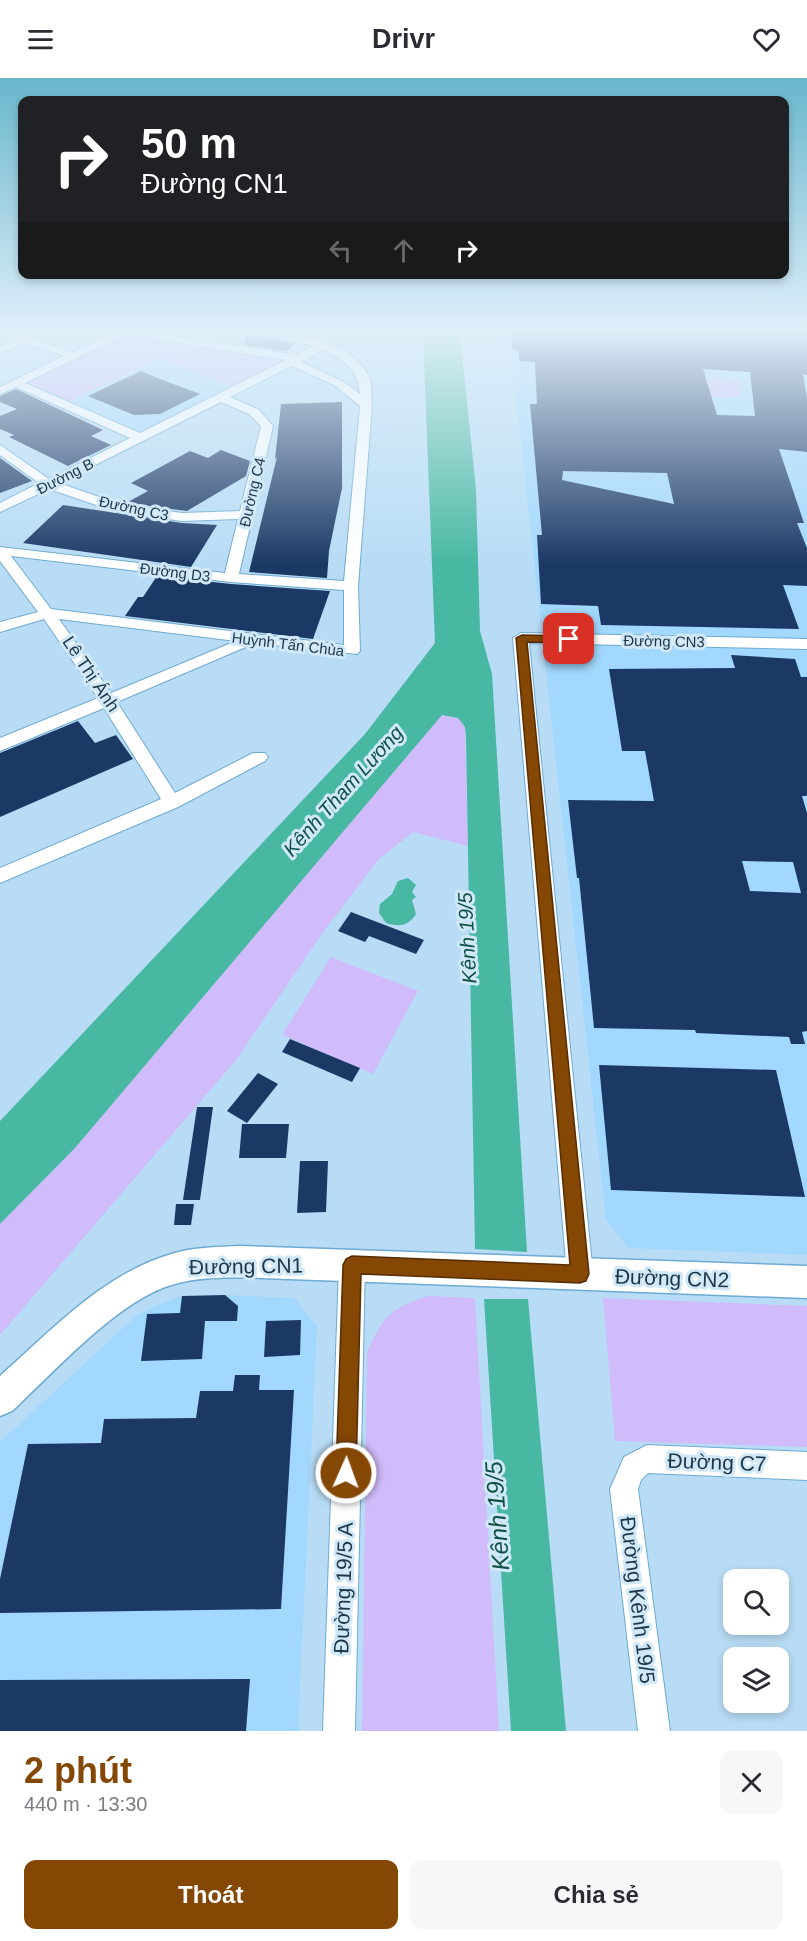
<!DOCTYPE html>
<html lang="vi">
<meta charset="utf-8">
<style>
:root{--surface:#fff;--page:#f7f7f7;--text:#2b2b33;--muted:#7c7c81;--accent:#844704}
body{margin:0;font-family:Helvetica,sans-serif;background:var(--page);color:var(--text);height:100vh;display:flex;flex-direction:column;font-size:22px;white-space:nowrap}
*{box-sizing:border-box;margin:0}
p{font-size:20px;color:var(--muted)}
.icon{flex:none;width:33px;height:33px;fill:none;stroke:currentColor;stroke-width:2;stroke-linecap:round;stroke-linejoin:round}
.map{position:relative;height:1653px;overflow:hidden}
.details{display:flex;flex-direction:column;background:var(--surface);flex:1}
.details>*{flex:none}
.hud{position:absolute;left:18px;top:18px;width:771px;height:183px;border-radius:12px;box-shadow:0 3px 9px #0003;background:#202124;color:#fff;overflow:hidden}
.controls{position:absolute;left:723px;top:1491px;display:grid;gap:12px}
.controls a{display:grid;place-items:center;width:66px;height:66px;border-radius:12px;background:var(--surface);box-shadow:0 3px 9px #0003;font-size:30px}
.pin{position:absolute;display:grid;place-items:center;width:51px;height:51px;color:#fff;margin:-26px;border-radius:12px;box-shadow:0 3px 9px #0006}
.me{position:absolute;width:66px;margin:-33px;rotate:2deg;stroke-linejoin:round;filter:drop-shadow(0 0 4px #0008)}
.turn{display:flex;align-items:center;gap:21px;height:126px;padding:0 24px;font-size:27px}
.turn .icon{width:78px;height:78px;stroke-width:2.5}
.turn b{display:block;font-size:42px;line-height:51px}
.lanes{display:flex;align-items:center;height:57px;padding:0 24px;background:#0003;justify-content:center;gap:30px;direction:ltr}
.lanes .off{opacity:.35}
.round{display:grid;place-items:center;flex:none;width:63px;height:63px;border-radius:12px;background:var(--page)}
.head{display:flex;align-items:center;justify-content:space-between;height:102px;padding:0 24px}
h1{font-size:36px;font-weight:700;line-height:45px;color:var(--accent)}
.primary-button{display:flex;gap:12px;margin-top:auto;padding:12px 24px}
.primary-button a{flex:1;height:69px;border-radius:12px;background:var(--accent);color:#fff;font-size:24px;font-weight:700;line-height:69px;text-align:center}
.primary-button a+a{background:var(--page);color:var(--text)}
header{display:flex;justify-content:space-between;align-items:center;height:78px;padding:0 24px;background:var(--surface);font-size:27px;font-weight:700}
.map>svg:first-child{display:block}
.built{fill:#a2d8fd}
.green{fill:#d0bcfb}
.water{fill:#48b8a3}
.building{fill:#1c3865;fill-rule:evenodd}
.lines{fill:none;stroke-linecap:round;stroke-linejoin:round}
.minor-casing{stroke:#6eaad2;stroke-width:2}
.tertiary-casing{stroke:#6eaad2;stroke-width:3}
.minor{fill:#fff;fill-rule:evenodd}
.tertiary{fill:#fff;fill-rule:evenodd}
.route{fill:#844704;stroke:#562e03;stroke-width:1.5}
.labels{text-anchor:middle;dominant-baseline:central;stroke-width:6;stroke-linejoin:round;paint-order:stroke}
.far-street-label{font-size:15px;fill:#1e3748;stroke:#d0e8f8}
.street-label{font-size:18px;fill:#1e3748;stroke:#d0e8f8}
.water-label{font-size:20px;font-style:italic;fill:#105146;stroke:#d0e8f8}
.near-street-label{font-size:21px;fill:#1e3748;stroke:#d0e8f8}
.near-water-label{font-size:24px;font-style:italic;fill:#105146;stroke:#d0e8f8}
</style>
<header><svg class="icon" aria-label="menu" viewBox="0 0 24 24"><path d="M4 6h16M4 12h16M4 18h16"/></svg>Drivr<svg class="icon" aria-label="heart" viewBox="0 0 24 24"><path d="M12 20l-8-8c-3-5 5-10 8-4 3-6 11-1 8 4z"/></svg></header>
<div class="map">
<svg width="807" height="1653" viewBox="0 0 807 1653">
<rect width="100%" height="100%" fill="#b8dcf5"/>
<g class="built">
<polygon points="500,255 807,255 807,1177 628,1170 606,1142 511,273 503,266"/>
<polygon points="160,281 234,309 144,355 69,323"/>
<polygon points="225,1217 294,1220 317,1248 298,1653 0,1653 0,1364 137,1237 161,1225 182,1218"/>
</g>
<g class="green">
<polygon points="125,256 293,282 234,309 160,281 69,323 26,303"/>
<polygon points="706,300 740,303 741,319 712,319"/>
<polygon points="441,637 458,640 465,649 468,768 413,754 379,781 326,850 236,982 0,1257 0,1146 75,1070"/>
<polygon points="331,879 418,913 373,996 282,957"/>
<path d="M 428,1218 L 475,1220 L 499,1653 L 362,1653 L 367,1274 C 384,1237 389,1231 428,1218 Z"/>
<polygon points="603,1220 807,1228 807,1369 615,1363"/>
</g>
<g class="water">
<polygon points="423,255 460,255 476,412 480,553 492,596 527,1174 475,1171 466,659 465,649 458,640 442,637 75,1070 0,1146 0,1043 365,656 435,565"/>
<path d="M 408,800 L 416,807 L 412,814 L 416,819 L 412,822 L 416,836 C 409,848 399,849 386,845 L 379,835 L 380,826 L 392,816 L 398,803 Z"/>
<polygon points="484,1221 528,1221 566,1653 511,1653"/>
</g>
<g class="building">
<path d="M 511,255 L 807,255 L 807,297 L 803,296 L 807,320 L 807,374 L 779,371 L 804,445 L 797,445 L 807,470 L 807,508 L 783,507 L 799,551 L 601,547 L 598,528 L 541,526 L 537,457 L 542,457 L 530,326 L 537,326 L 535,284 L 519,283 L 519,272 L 512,271 ZM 703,291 L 750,294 L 755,338 L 717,337 ZM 563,393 L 667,395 L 674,426 L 562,402 Z"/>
<polygon points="246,257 279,262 295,266 286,273 245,267"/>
<polygon points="141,293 160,301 200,316 160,336 134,337 88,318"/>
<polygon points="16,311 103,352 91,358 111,367 68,388 9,359 14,357 0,351 0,338 17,331 0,324 0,318"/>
<polygon points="342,324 342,410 329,473 327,500 249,494 277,379 275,381 281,326"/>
<polygon points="221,372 250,383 246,398 187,433 126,425 148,413 131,405 190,373 208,380"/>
<polygon points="0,380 32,403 0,415"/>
<polygon points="63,427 182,445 217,447 191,489 23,465"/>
<polygon points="157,498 231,506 330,513 313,561 125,538 138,519 143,519"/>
<path d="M 731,577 L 795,581 L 801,599 L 807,599 L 807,718 L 802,718 L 807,735 L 807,953 L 802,954 L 805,966 L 791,966 L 789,959 L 696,955 L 695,952 L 594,950 L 579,800 L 577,800 L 568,722 L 654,723 L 645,673 L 622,673 L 609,591 L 735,590 ZM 742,783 L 793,784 L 801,815 L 750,813 Z"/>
<polygon points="78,643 95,665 116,657 133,681 0,739 0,675"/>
<polygon points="351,834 377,844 424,862 416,876 369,858 365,864 338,853"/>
<polygon points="290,961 360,990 352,1004 282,974"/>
<polygon points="599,987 776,992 805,1119 611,1112"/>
<polygon points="258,995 278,1006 247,1045 227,1033"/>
<polygon points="197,1029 213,1029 200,1122 183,1122"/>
<polygon points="242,1046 289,1046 286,1080 239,1080"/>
<polygon points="300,1083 328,1083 326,1134 297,1135"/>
<polygon points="176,1126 194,1126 191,1147 174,1147"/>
<polygon points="225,1217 238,1228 237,1243 205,1243 202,1281 141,1283 147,1236 180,1235 182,1218"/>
<polygon points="301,1242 300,1277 264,1279 266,1243"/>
<polygon points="235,1297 260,1297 259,1312 294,1312 281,1531 0,1535 0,1501 28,1366 101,1365 104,1341 196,1340 200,1313 233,1313"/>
<polygon points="250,1601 246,1653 0,1653 0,1602"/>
</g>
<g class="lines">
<defs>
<g id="minor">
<path d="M 0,255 L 12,255 L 73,274 L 110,256 L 118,256 L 118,260 L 25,305 L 140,355 L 286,282 L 137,258 L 132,255 L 154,255 L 296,277 L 314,268 L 266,257 L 265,255 C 300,255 352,264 369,299 C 372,307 371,318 372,327 L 358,508 L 360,573 L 357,576 L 255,565 L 117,624 L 175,715 L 253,675 L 265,675 L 268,679 L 265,683 L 178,729 L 0,805 L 0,790 L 161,721 L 104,630 L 0,673 L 0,660 L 98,620 L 44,541 L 0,554 L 0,544 L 38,534 L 0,483 L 0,469 L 225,495 L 238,441 L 182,443 L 117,434 L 49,411 L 0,434 L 0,425 L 39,405 L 0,377 L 0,367 L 49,401 L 130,360 L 16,309 L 0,316 L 0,309 L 64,278 L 25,265 L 0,276 L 0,269 L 15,262 L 0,257 ZM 323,272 C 344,281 359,293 360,316 L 344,304 L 301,284 ZM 292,288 L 336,308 L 360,328 L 344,503 L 239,496 L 273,348 L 258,331 L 230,319 ZM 221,324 L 249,336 L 261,348 L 240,433 L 182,435 L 119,426 L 59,405 ZM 11,478 L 231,504 L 344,512 L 344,567 L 51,531 ZM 59,541 L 236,563 L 111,615 Z"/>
<polygon points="521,555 807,561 807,571 529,565 593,1196 589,1205 580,1209 571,1205 567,1196 513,560"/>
<polygon points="352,1174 361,1178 365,1187 355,1653 323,1653 339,1187 343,1178"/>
<polygon points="647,1367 807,1374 807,1402 648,1395 641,1402 638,1411 670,1653 638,1653 610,1411 624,1379"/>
</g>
<path id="tertiary" d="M 240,1168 L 807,1188 L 807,1220 L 261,1200 C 230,1199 195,1198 165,1209 C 112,1229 54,1294 12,1333 L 0,1338 L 0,1298 C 53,1251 105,1194 175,1175 C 196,1169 218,1169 240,1168 Z"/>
</defs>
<use href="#minor" class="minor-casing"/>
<use href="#tertiary" class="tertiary-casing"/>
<use href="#minor" class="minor"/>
<use href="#tertiary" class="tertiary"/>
</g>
<linearGradient id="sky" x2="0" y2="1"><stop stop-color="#68b6cc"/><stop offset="0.52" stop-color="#dfeffa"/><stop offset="1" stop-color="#dfeffa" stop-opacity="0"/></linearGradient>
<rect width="807" height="486" fill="url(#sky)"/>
<polygon class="route" points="522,557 569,558 574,561 569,565 527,564 589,1196 586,1203 580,1205 361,1196 356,1395 353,1403 346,1405 339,1403 336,1395 343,1187 346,1181 352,1178 570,1187 516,560"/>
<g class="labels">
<g class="far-street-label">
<text transform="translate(65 398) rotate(-27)">Đường B</text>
<text transform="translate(252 414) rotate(-77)">Đường C4</text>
<text transform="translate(134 430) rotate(12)">Đường C3</text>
<text transform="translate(175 494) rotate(7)">Đường D3</text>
<text transform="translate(664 563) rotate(1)">Đường CN3</text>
<text transform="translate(288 566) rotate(7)">Huỳnh Tấn Chùa</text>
</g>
<g class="street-label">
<text transform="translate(91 596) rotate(56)">Lê Thị Ánh</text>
</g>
<g class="water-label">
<text transform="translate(343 713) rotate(-48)">Kênh Tham Lương</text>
<text transform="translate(467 860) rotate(-93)">Kênh 19/5</text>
</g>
<g class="near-street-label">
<text transform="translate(246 1188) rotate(-1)">Đường CN1</text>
<text transform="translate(672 1200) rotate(2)">Đường CN2</text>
<text transform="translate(717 1384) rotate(2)">Đường C7</text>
<text transform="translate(343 1510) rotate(-88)">Đường 19/5 A</text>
<text transform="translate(638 1522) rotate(83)">Đường Kênh 19/5</text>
</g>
<g class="near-water-label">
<text transform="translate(497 1438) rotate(-94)">Kênh 19/5</text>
</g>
</g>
</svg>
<div class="controls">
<a><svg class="icon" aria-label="search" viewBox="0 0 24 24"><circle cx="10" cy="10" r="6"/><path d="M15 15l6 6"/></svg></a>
<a><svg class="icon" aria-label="layers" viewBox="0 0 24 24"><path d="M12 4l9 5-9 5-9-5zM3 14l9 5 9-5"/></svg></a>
</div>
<div class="pin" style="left:569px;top:561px;background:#d93025"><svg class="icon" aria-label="arrive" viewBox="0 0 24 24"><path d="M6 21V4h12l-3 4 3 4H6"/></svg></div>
<svg class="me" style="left:346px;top:1395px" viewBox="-20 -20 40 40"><circle r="17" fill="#844704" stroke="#fff" stroke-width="3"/><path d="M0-11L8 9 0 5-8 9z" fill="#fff"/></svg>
<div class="hud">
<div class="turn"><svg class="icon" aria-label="right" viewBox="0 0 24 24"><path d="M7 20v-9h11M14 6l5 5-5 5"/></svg><div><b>50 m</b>Đường CN1</div></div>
<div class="lanes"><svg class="icon off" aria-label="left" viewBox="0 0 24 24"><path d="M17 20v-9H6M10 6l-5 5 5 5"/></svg><svg class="icon off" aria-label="ahead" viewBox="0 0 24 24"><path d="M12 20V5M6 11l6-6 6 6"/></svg><svg class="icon" aria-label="right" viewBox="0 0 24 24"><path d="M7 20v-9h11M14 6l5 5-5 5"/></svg></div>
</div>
</div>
<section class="details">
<div class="head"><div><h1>2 phút</h1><p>440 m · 13:30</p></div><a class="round"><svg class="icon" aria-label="close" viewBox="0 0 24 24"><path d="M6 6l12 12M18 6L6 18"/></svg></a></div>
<div class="primary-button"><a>Thoát</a><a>Chia sẻ</a></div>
</section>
